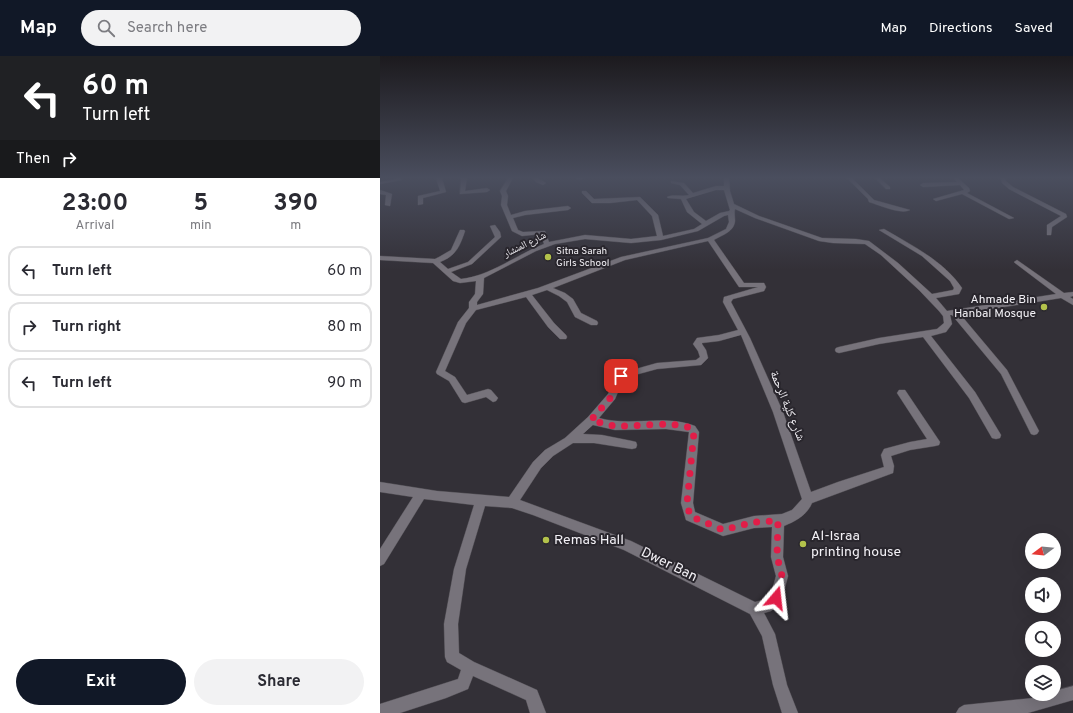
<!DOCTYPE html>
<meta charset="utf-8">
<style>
:root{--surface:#fff;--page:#f2f2f3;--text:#2b2b33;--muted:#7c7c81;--line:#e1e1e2;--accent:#111827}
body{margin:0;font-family:Overpass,"Noto Naskh Arabic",sans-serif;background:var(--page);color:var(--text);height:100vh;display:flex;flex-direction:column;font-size:15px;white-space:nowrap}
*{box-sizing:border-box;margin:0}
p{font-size:13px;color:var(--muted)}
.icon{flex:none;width:22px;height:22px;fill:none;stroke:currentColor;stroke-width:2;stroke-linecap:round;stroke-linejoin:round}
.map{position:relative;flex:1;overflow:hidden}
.drawer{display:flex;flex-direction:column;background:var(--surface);width:380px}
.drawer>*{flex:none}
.hud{background:#202124;color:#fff;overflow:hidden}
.needle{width:26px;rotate:254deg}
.controls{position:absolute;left:645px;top:477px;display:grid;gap:8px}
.controls a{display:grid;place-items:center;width:36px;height:36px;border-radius:50%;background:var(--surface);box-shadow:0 4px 16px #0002;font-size:20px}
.pin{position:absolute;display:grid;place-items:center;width:34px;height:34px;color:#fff;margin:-17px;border-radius:8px;box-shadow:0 2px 6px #0006}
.me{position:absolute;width:44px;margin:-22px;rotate:17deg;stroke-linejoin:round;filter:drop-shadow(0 0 3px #0008)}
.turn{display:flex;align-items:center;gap:14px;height:84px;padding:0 16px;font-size:18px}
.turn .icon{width:52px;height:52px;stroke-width:2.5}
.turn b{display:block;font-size:28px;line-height:34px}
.then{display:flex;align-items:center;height:38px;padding:0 16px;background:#0003;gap:8px;font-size:15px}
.eta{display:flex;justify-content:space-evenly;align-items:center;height:68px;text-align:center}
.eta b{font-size:24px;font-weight:700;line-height:28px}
.cta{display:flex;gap:8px;margin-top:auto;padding:8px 16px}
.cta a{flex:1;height:46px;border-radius:24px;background:var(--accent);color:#fff;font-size:16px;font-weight:700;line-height:46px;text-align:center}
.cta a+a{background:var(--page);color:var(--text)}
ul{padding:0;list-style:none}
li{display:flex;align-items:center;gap:12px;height:50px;margin:0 8px 6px;padding:0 8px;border:2px solid var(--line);border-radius:12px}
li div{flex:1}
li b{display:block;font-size:15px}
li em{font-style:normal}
header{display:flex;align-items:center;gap:24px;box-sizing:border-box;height:56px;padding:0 20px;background:var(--accent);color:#fff}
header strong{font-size:19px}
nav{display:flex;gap:22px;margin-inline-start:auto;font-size:14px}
.search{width:280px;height:36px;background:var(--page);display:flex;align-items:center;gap:10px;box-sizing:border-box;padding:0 14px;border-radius:22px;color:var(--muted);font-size:15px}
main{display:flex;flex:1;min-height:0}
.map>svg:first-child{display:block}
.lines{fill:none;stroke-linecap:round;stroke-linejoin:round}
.minor-casing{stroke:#4f4c52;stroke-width:1}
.minor{fill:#77737b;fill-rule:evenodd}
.route{stroke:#e11d48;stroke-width:7;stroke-dasharray:0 12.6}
.poi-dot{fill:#b3c24b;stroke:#29262d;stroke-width:1.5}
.labels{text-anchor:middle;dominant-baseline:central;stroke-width:4;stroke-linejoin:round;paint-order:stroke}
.far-street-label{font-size:10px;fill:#f3f1f6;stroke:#29262d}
.far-poi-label{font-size:10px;fill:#f3f1f6;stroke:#29262d;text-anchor:start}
.poi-label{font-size:12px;fill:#f3f1f6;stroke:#29262d;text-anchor:end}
.street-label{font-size:12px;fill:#f3f1f6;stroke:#29262d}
.near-poi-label{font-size:14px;fill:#f3f1f6;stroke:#29262d;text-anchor:start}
.near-street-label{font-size:14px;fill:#f3f1f6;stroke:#29262d}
</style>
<header>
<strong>Map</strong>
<div class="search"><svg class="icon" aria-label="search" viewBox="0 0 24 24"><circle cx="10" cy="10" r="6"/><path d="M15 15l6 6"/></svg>Search here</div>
<nav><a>Map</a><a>Directions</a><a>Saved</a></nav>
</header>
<main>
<section class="drawer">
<div class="hud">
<div class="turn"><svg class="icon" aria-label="left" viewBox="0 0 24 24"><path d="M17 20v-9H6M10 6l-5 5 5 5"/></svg><div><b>60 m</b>Turn left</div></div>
<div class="then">Then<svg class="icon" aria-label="right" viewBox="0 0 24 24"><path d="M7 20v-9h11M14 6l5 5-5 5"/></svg></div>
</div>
<div class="eta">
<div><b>23:00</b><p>Arrival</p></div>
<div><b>5</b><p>min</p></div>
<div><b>390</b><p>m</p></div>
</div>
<ul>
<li><svg class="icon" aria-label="left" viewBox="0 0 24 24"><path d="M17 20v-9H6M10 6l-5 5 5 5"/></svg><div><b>Turn left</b></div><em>60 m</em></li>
<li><svg class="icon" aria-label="right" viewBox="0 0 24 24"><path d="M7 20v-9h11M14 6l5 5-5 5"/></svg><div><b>Turn right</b></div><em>80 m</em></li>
<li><svg class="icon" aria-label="left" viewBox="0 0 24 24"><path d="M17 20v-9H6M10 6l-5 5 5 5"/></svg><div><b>Turn left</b></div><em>90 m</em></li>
</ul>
<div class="cta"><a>Exit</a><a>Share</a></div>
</section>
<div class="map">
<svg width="693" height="657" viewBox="0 0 693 657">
<rect width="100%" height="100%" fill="#333037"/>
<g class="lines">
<defs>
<g id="minor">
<polygon points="17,122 21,122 22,124 0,128 0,126 16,123"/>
<polygon points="56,122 62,122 66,136 43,142 43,148 38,149 38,140 60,135"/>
<polygon points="81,122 87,122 85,135 107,132 110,134 107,136 80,138"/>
<path d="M 128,122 L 133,122 L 126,135 L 128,140 L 127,149 L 131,159 L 145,155 L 188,150 L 191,152 L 188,154 L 145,159 L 133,162 L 138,174 L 143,176 L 165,175 L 169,186 L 205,179 L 251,183 L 277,180 L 272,160 L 257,144 L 230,147 L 212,147 L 202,137 L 202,135 L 206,135 L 214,143 L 260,141 L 278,159 L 283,180 L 314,173 L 322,168 L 307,156 L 301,143 L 288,142 L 287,141 C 293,138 302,141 309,139 L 300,129 L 291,127 L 291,125 L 304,127 L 313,137 L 336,130 L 344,130 L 344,122 L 349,122 L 350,135 L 354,148 L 379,160 L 442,182 L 476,183 L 489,185 L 518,207 L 552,238 L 573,234 L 574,232 L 570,225 L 542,200 L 499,174 L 504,173 C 531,189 564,205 582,232 L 579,238 L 556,242 L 567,255 L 676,238 L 635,207 L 634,206 L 637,204 L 684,237 L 693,236 L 693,240 L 690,241 L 693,243 L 693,249 L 681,242 L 580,258 L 627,314 L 659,375 L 657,378 L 654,379 L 651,378 L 621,318 L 572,259 L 570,259 L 572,268 L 566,276 L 551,280 L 595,336 L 621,379 L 620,382 L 616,383 L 612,382 L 589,342 L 543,281 L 499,288 L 459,297 L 456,296 L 455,294 L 456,292 L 459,291 L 499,282 L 557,273 L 564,267 L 563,260 L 559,255 L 539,234 L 501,199 L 485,188 L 453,187 L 439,185 L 375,162 L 355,153 C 354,157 355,161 355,165 C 354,176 342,179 334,184 L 364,227 L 384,227 L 386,231 L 384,235 L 353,243 L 351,246 L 370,282 L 403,356 L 431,436 L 458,426 L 504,411 L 501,399 L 504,393 L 530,386 L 547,383 L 519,340 L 517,337 L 519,334 L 525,334 L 560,386 L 559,389 L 555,390 L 530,394 L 511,400 L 514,410 L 513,417 L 432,447 C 427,459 416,465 404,470 L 403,501 L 408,520 L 401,547 L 391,555 L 384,557 L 395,578 L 407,629 L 418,657 L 402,657 L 393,629 L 382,580 L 370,558 L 244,494 L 153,459 L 132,452 L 105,450 L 86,513 L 78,568 L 79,597 L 94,606 L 157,634 L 166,657 L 150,657 L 146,644 L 93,620 L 88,633 L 66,642 L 20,657 L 0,657 L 0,648 L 78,623 L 81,614 L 67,606 L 65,601 L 64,568 L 74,513 L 94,449 L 44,443 L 4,508 L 0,510 L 0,493 L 33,441 L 0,436 L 0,426 L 57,435 L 129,441 L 153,406 L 165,394 L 185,382 L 208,361 L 228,338 L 238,318 L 277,307 L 316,304 L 320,301 L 318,295 L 313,288 L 317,282 L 339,279 L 358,274 L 343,246 L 344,241 L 378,231 L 359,231 L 328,185 L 245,204 L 173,232 L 185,237 L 193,243 L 201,257 L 217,265 L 218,267 L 217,269 L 211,269 L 195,261 L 187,246 L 179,240 L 167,234 L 152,239 L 174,267 L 186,279 L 187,281 L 186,283 L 180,283 L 168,271 L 146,241 L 96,254 L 86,267 L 65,315 L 75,321 L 87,339 L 108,333 L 111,334 L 118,342 L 116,345 L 113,346 L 106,341 L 85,347 L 82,346 L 69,325 L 57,318 L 56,316 L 78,266 L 89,252 L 89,246 L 95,238 L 96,225 L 80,227 L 73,225 L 53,207 L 0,204 L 0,200 L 55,203 L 59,201 L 71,194 L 80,174 L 84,174 L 85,175 C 80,190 76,200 60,206 L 68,213 L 88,206 L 115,181 L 110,170 L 115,169 L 120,176 L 121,181 L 92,208 L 71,216 L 81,223 C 110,220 136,199 164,188 L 161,178 L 142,180 L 132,175 L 121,149 L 122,140 L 120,135 ZM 336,134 L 344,134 L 350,154 L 349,155 L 340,157 L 326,165 L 314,156 L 306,143 ZM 348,159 L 349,166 L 346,173 L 328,182 L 241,201 L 158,232 L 97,249 L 97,246 L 103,238 L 104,222 L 156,195 L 175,188 L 205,183 L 251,187 L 281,184 L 318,175 L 344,160 ZM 361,279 L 393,356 L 422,443 L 412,454 L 402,458 L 374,460 L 343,468 L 315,456 L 313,447 L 319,376 L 315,370 C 284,358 251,371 219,362 L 235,343 L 244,322 L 277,313 L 321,309 L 328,302 L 326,294 L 322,288 L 322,287 L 339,285 ZM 213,369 L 235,374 L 286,373 L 309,376 L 301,447 L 306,464 L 343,480 L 374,472 L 392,471 L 391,501 L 396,520 L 391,538 L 383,544 L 375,546 L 251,485 L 140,444 L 161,412 L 173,400 L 193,387 L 214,387 L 252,393 L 256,392 L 257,389 L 256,386 L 252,385 L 222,379 L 203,378 Z"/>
<polygon points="153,122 158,122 166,127 163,129 156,126"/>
<polygon points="196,122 203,122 200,124"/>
<path d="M 467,122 L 472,122 L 494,144 L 530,154 C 521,159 499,149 489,146 L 488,143 Z"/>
<polygon points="495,122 500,122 510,131 510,133 506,133"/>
<polygon points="573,122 578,122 589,132 590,135 587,137 634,162 629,163 582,138 556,145 553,143 584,134 580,129 543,131 540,129 543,127 577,126"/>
<polygon points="621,122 625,122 626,125 633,131 686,158 687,161 672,171 671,179 667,179 667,169 681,160 629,133 622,127"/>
<polygon points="0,134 12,138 10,150 5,149 6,139 0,138"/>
<polygon points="693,630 693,644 648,657 576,657 579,652 584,649 653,642 665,638 674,638 674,635"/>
</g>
</defs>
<use href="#minor" class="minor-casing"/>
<use href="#minor" class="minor"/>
</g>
<linearGradient id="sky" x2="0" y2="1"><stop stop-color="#1c1a1e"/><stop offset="0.57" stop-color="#4a4e5e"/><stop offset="1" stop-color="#4a4e5e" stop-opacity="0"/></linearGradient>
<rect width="693" height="214" fill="url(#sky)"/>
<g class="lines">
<path class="route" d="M 241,320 L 232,340 L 211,364 C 220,366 229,370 238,370 C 258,371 295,364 312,373 L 314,376 L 307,447 L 310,460 L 343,474 L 374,466 L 398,465 L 397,500 L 402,520 L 396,542"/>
</g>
<g class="poi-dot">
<circle cx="168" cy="201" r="4"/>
<circle cx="664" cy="251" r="4"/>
<circle cx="166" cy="484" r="4"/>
<circle cx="423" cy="488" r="4"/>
</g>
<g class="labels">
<g class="far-street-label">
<text transform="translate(145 189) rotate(-26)">شارع المنشار</text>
</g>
<g class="far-poi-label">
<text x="176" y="195">Sitna Sarah<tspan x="176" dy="12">Girls School</tspan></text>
</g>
<g class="poi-label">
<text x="656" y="244">Ahmade Bin<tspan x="656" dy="14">Hanbal Mosque</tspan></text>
</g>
<g class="street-label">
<text transform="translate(407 350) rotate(68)">شارع كلية الرحمة</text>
</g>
<g class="near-poi-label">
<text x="431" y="480">Al-Israa<tspan x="431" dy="16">printing house</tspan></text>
<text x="174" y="484">Remas Hall</text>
</g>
<g class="near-street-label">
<text transform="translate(289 509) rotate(26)">Dwer Ban</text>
</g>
</g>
</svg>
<div class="controls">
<a><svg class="needle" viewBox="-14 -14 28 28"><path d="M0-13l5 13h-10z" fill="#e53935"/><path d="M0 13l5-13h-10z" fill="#7c7c81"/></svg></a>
<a><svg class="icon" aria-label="sound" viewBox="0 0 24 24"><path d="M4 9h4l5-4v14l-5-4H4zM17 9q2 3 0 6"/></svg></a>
<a><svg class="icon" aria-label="search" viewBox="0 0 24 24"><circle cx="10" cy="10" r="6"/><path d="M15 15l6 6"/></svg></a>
<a><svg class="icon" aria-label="layers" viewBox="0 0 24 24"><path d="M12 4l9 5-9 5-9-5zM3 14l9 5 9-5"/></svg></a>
</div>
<div class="pin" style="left:241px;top:320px;background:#d93025"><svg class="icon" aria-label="arrive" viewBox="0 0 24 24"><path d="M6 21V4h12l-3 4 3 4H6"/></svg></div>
<svg class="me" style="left:396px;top:542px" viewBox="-20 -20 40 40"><path d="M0-17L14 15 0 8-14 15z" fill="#e11d48" stroke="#fff" stroke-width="4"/></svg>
</div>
</main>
